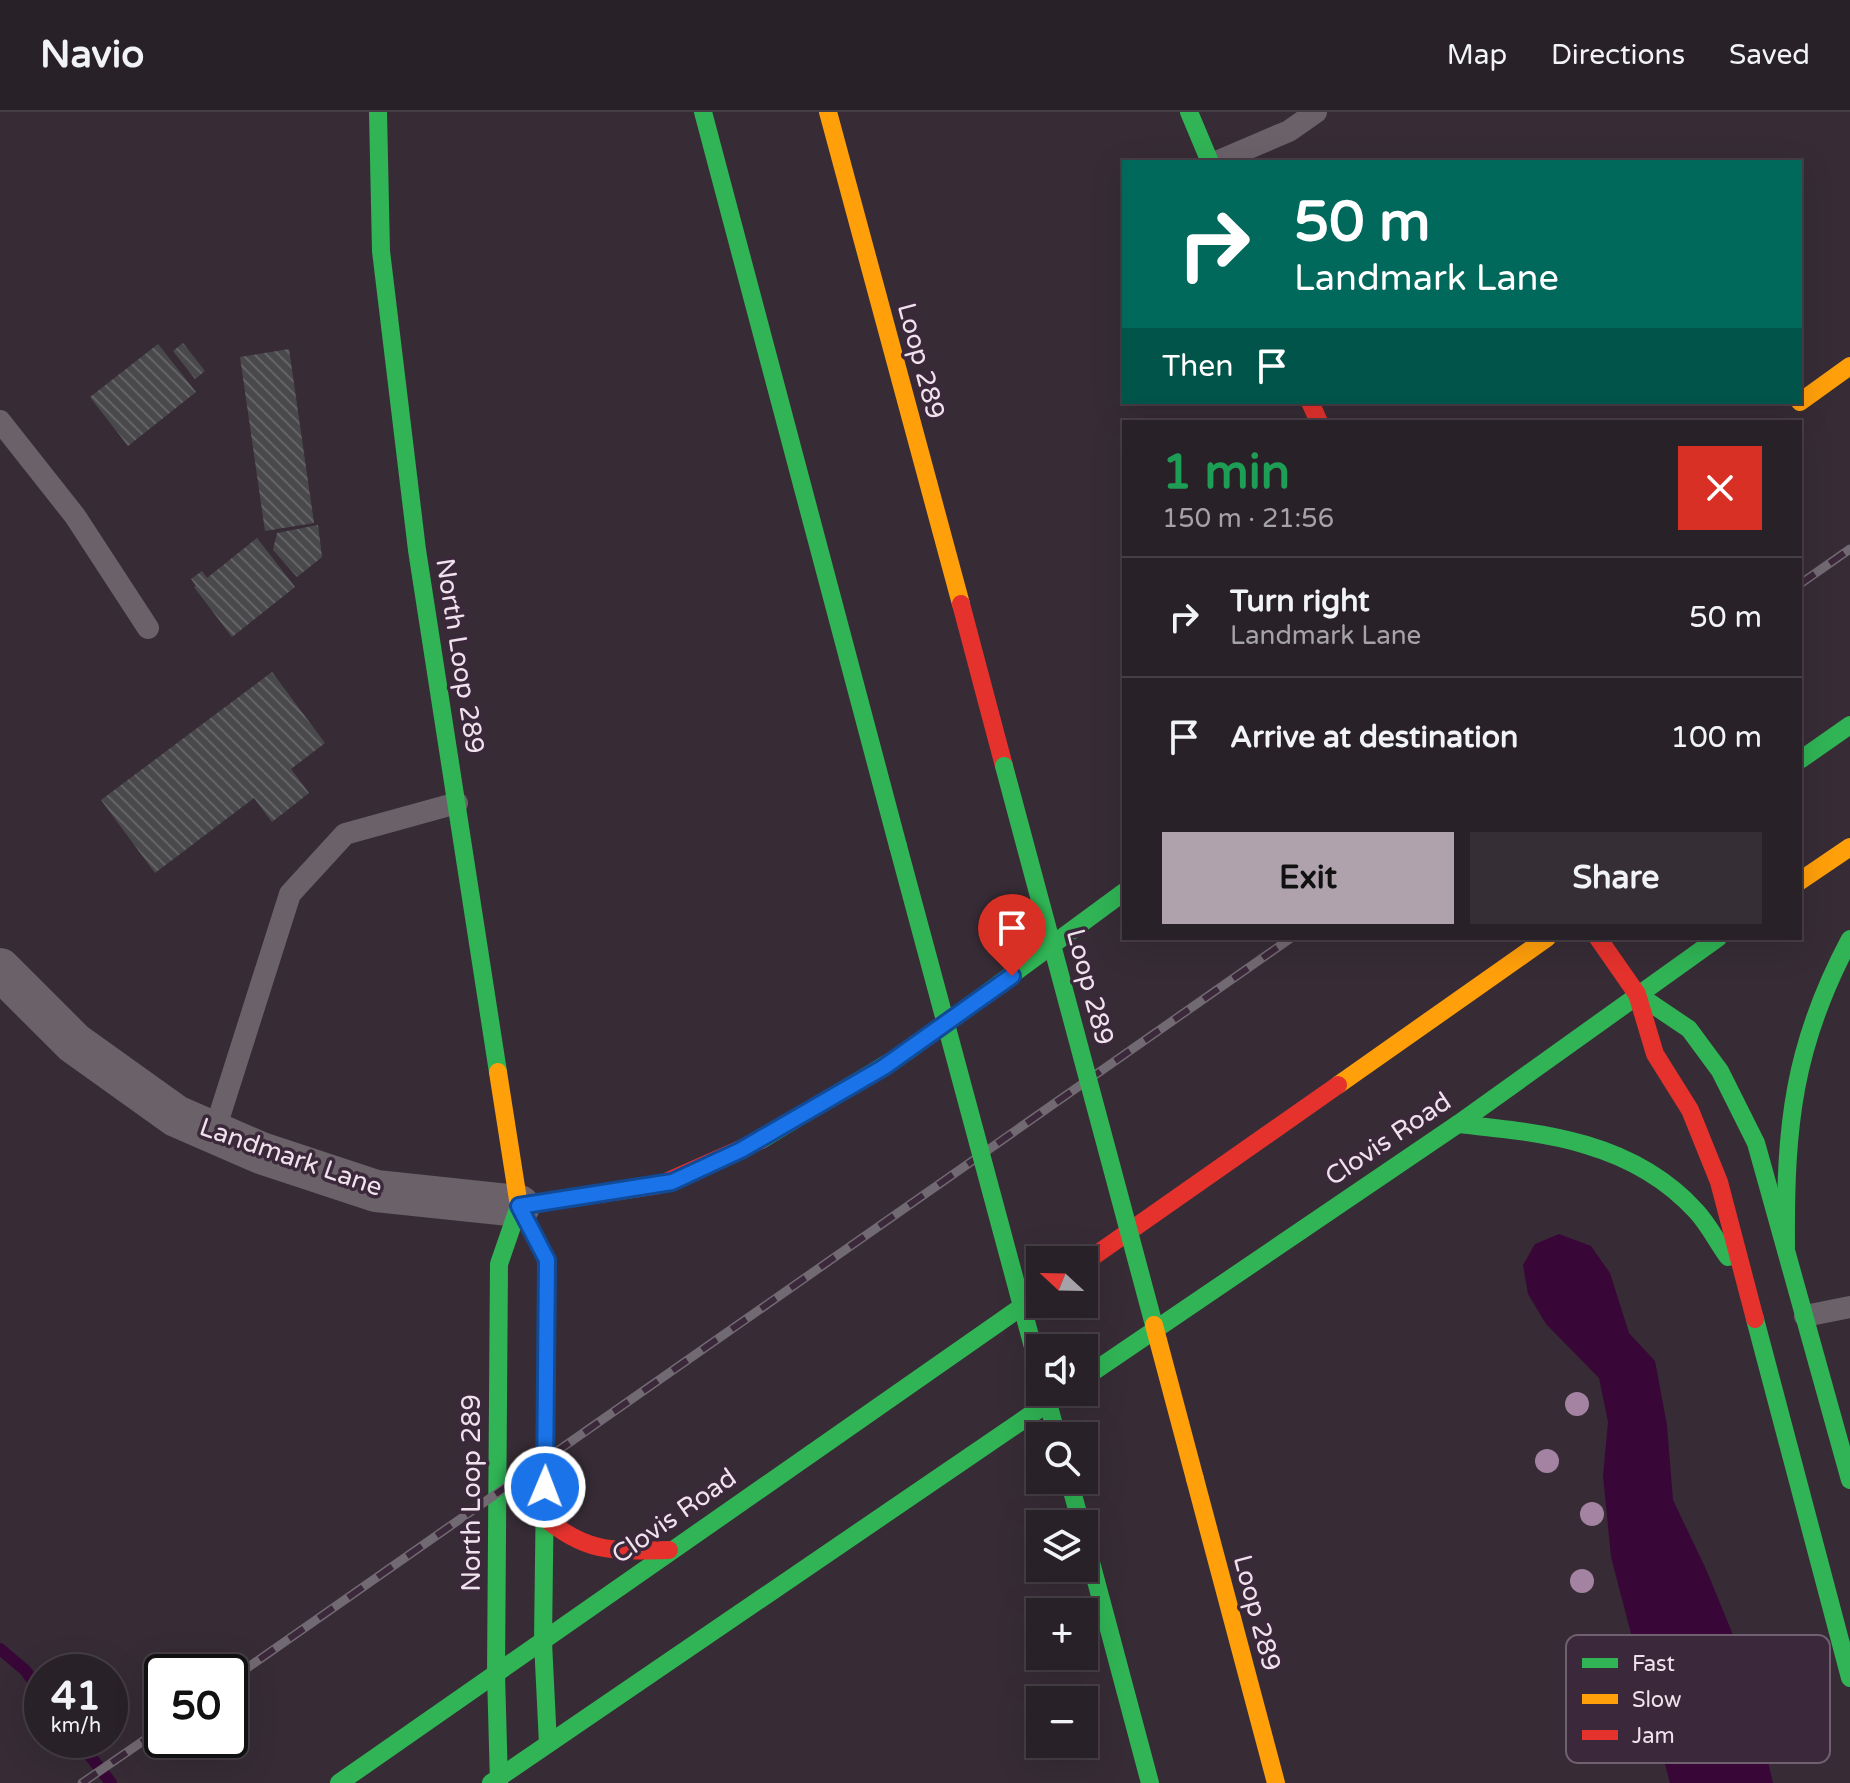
<!DOCTYPE html>
<meta charset="utf-8">
<style>
:root{--surface:#292128;--page:#352e34;--text:#f1f3f6;--muted:#a5a3a8;--line:#453e45;--accent:#afa2ad}
body{margin:0;font-family:"Varela Round",sans-serif;background:var(--page);color:var(--text);height:100vh;display:flex;flex-direction:column;font-size:30px;white-space:nowrap}
*{box-sizing:border-box;margin:0}
p{font-size:26px;color:var(--muted)}
.icon{flex:none;width:44px;height:44px;fill:none;stroke:currentColor;stroke-width:2;stroke-linecap:round;stroke-linejoin:round}
.map{position:relative;flex:1;overflow:hidden}
.side{position:absolute;left:1122px;top:308px;width:680px;height:520px;display:flex;flex-direction:column;background:var(--surface);border-radius:0px;box-shadow:0 8px 32px #0002,0 0 0 2px var(--line)}
.side>*{flex:none}
.banner{position:absolute;left:1122px;top:48px;width:680px;height:244px;border-radius:0px;box-shadow:0 8px 32px #0002,0 0 0 2px var(--line);background:#00695c;color:#fff;overflow:hidden}
.needle{width:52px;rotate:292deg}
.buttons{position:absolute;left:1026px;top:1134px;display:grid;gap:16px}
.buttons a{display:grid;place-items:center;width:72px;height:72px;border-radius:0px;background:var(--surface);box-shadow:0 8px 32px #0002,0 0 0 2px var(--line);font-size:40px}
.speed{position:absolute;left:24px;top:1542px;display:flex;gap:16px;font-size:40px;font-weight:700;text-align:center}
.speed>*{display:grid;place-content:center;width:104px;height:104px;border-radius:50%;background:var(--surface);box-shadow:0 8px 32px #0002,0 0 0 2px var(--line);line-height:1}
.speed small{font-size:20px;font-weight:400}
.speed .limit{border:4px solid #111;border-radius:12px;background:#fff;color:#111}
.pin{position:absolute;display:grid;place-items:center;width:68px;height:68px;color:#fff;margin:-82px -34px;border-radius:50% 50% 50% 0;rotate:-45deg;box-shadow:0 0 8px #0007}
.pin .icon{rotate:45deg}
.me{position:absolute;width:88px;margin:-44px;rotate:1deg;stroke-linejoin:round;filter:drop-shadow(0 0 6px #0008)}
.turn{display:flex;align-items:center;gap:28px;height:168px;padding:0 40px;font-size:36px}
.turn .icon{width:104px;height:104px;stroke-width:2.5}
.turn b{display:block;font-size:56px;line-height:68px}
.then{display:flex;align-items:center;height:76px;padding:0 40px;background:#0003;gap:16px;font-size:30px}
.round{display:grid;place-items:center;flex:none;width:84px;height:84px;border-radius:0px;background:var(--page)}
.head{display:flex;align-items:center;justify-content:space-between;height:136px;padding:0 40px}
h1{font-size:48px;font-weight:800;line-height:60px;color:#1e9e55}
.primary-button{display:flex;gap:16px;margin-top:auto;padding:16px 40px}
.primary-button a{flex:1;height:92px;border-radius:0px;background:var(--accent);color:#111;font-size:32px;font-weight:800;line-height:92px;text-align:center}
.primary-button a+a{background:var(--page);color:var(--text)}
ul{padding:0;list-style:none}
li{display:flex;align-items:center;gap:24px;height:120px;padding:0 40px;border-top:2px solid var(--line)}
li div{flex:1}
li b{display:block;font-size:30px}
li em{font-style:normal}
header{display:flex;align-items:center;gap:48px;box-sizing:border-box;height:112px;padding:0 40px;background:var(--surface);border-bottom:2px solid var(--line)}
header strong{font-size:38px}
nav{display:flex;gap:44px;margin-inline-start:auto;font-size:28px}
.map>svg:first-child{display:block}
.water{fill:#380737}
.lines{fill:none;stroke-linecap:round;stroke-linejoin:round}
.stream{stroke:#380737;stroke-width:12}
.building{fill:url(#building-back-hatch)}
.lane{stroke:#6a6169;stroke-width:22}
.street{stroke:#6a6169;stroke-width:42}
.fast{stroke:#30b455;stroke-width:18}
.slow{stroke:#ff9f0a;stroke-width:18}
.jam{stroke:#e5322d;stroke-width:18}
.rail-casing{stroke:#726a72;stroke-width:9}
.rail{stroke:#3b283a;stroke-width:6;stroke-dasharray:18;stroke-linecap:butt}
.fast-bridge{stroke:#30b455;stroke-width:18}
.slow-bridge{stroke:#ff9f0a;stroke-width:18}
.tree{fill:#a383a1}
.route-casing{stroke:#114b97;stroke-width:20}
.route{stroke:#1a73e8;stroke-width:14}
.labels{text-anchor:middle;dominant-baseline:central;stroke-width:7;stroke-linejoin:round;paint-order:stroke}
.street-label{font-size:26px;fill:#efe2ed;stroke:#3b283a}
.key{fill:#3b283a;stroke:#716070;stroke-width:2}
.key-label{font-size:22px;fill:#efe2ed}
</style>
<header>
<strong>Navio</strong>
<nav><a>Map</a><a>Directions</a><a>Saved</a></nav>
</header>
<div class="map">
<svg width="1850" height="1671" viewBox="0 0 1850 1671">
<defs>
<pattern id="building-back-hatch" width="6" height="6" patternUnits="userSpaceOnUse" patternTransform="scale(2)"><rect width="6" height="6" fill="#49494c"/><path d="M-1 5l2 2M0 0l6 6M5-1l2 2" fill="none" stroke="#646366"/></pattern>
</defs>
<rect width="100%" height="100%" fill="#372c36"/>
<polygon class="water" points="1559,1122 1591,1134 1610,1161 1629,1221 1655,1249 1667,1313 1673,1388 1706,1457 1747,1557 1773,1671 1670,1671 1611,1445 1603,1364 1608,1310 1599,1266 1546,1212 1528,1182 1523,1153 1535,1132"/>
<g class="lines">
<g class="stream">
<polyline points="0,1537 25,1558 42,1581"/>
<polyline points="78,1628 111,1671"/>
</g>
</g>
<g class="building">
<polygon points="183,231 205,259 195,267 173,239"/>
<polygon points="158,232 196,280 128,334 90,285"/>
<polygon points="289,237 314,411 265,419 240,245"/>
<polygon points="318,413 322,445 297,465 273,438 277,421"/>
<polygon points="257,426 295,475 232,525 194,475 196,474 191,467 202,459 207,466"/>
<polygon points="272,560 325,631 291,657 309,681 272,710 254,686 155,761 101,688"/>
</g>
<g class="lines">
<g class="lane">
<polyline points="1216,50 1289,19 1316,0"/>
<polyline points="0,309 75,404 148,516"/>
<polyline points="214,1021 290,782 345,722 457,691"/>
<polyline points="1805,1204 1850,1195"/>
</g>
<polyline class="street" points="0,857 74,931 176,1004 261,1041 376,1079 519,1094"/>
<g class="fast">
<polyline points="378,0 381,139 417,438 498,960"/>
<polyline points="703,0 898,734"/>
<polyline points="1189,0 1210,50"/>
<polyline points="1800,648 1850,613"/>
<polyline points="1637,882 1689,917 1720,959 1756,1031 1850,1368"/>
<path d="M 1458,1012 C 1546,1021 1633,1030 1696,1099 C 1709,1113 1717,1130 1728,1145"/>
<polyline points="761,1028 908,939 1124,780"/>
<path d="M 1786,1134 C 1785,1014 1793,934 1850,827"/>
<polyline points="1755,1207 1850,1566"/>
<polyline points="1084,1266 1458,1012 1718,826"/>
<polyline points="546,1290 543,1530 548,1632"/>
<polyline points="1069,1368 1081,1412"/>
<polyline points="1084,1424 1150,1671"/>
<polyline points="339,1671 1040,1182"/>
<polyline points="491,1671 1064,1280"/>
<polyline points="499,1671 496,1562 499,1152 519,1094"/>
</g>
<g class="slow">
<polyline points="828,0 961,492"/>
<polyline points="1800,290 1850,254"/>
<polyline points="1800,769 1850,735"/>
<polyline points="498,960 519,1094 547,1148 546,1290"/>
<polyline points="1338,973 1547,826"/>
<polyline points="1195,1367 1276,1671"/>
</g>
<g class="jam">
<polyline points="1310,290 1319,310"/>
<polyline points="961,492 1004,654"/>
<polyline points="1598,826 1637,882 1655,942 1690,998 1719,1070 1755,1207"/>
<polyline points="519,1094 659,1073 761,1028"/>
<polyline points="1084,1151 1338,973"/>
<path d="M 544,1405 C 587,1442 615,1439 669,1438"/>
</g>
<defs>
<g id="rail">
<polyline points="1800,472 1850,437"/>
<polyline points="230,1568 1291,826"/>
<polyline points="82,1671 162,1616"/>
</g>
</defs>
<use href="#rail" class="rail-casing"/>
<use href="#rail" class="rail"/>
<g class="fast-bridge">
<polyline points="1004,654 1154,1213"/>
<polyline points="898,734 1040,1261"/>
<polyline points="1045,1280 1057,1324"/>
</g>
<polyline class="slow-bridge" points="1154,1213 1195,1367"/>
</g>
<g class="tree">
<circle cx="1577" cy="1292" r="12"/>
<circle cx="1547" cy="1349" r="12"/>
<circle cx="1592" cy="1402" r="12"/>
<circle cx="1582" cy="1469" r="12"/>
</g>
<g class="lines">
<defs>
<polyline id="route" points="545,1375 547,1148 519,1094 672,1070 741,1038 884,955 1012,864"/>
</defs>
<use href="#route" class="route-casing"/>
<use href="#route" class="route"/>
</g>
<g class="labels">
<g class="street-label">
<text transform="translate(921 249) rotate(75)">Loop 289</text>
<text transform="translate(460 544) rotate(81)">North Loop 289</text>
<text transform="translate(1090 875) rotate(75)">Loop 289</text>
<text transform="translate(1388 1027) rotate(-34)">Clovis Road</text>
<text transform="translate(291 1045) rotate(19)">Landmark Lane</text>
<text transform="translate(471 1381) rotate(-90)">North Loop 289</text>
<text transform="translate(674 1404) rotate(-35)">Clovis Road</text>
<text transform="translate(1257 1501) rotate(75)">Loop 289</text>
</g>
</g>
<rect x="1566" y="1523" width="264" height="128" rx="12" class="key"/>
<rect x="1582" y="1546" width="36" height="10" fill="#30b455"/>
<rect x="1582" y="1582" width="36" height="10" fill="#ff9f0a"/>
<rect x="1582" y="1618" width="36" height="10" fill="#e5322d"/>
<g class="key-label">
<text x="1632" y="1559">Fast</text>
<text x="1632" y="1595">Slow</text>
<text x="1632" y="1631">Jam</text>
</g>
</svg>
<div class="buttons">
<a><svg class="needle" viewBox="-14 -14 28 28"><path d="M0-13l5 13h-10z" fill="#e53935"/><path d="M0 13l5-13h-10z" fill="#a5a3a8"/></svg></a>
<a><svg class="icon" aria-label="sound" viewBox="0 0 24 24"><path d="M4 9h4l5-4v14l-5-4H4zM17 9q2 3 0 6"/></svg></a>
<a><svg class="icon" aria-label="search" viewBox="0 0 24 24"><circle cx="10" cy="10" r="6"/><path d="M15 15l6 6"/></svg></a>
<a><svg class="icon" aria-label="layers" viewBox="0 0 24 24"><path d="M12 4l9 5-9 5-9-5zM3 14l9 5 9-5"/></svg></a>
<a>+</a>
<a>−</a>
</div>
<div class="speed"><div>41<small>km/h</small></div><div class="limit">50</div></div>
<div class="pin" style="left:1012px;top:864px;background:#d93025"><svg class="icon" aria-label="arrive" viewBox="0 0 24 24"><path d="M6 21V4h12l-3 4 3 4H6"/></svg></div>
<svg class="me" style="left:545px;top:1375px" viewBox="-20 -20 40 40"><circle r="17" fill="#1a73e8" stroke="#fff" stroke-width="3"/><path d="M0-11L8 9 0 5-8 9z" fill="#fff"/></svg>
<div class="banner">
<div class="turn"><svg class="icon" aria-label="right" viewBox="0 0 24 24"><path d="M7 20v-9h11M14 6l5 5-5 5"/></svg><div><b>50 m</b>Landmark Lane</div></div>
<div class="then">Then<svg class="icon" aria-label="arrive" viewBox="0 0 24 24"><path d="M6 21V4h12l-3 4 3 4H6"/></svg></div>
</div>
<section class="side">
<div class="head"><div><h1>1 min</h1><p>150 m · 21:56</p></div><a class="round" style="background:#d93025;color:#fff"><svg class="icon" aria-label="close" viewBox="0 0 24 24"><path d="M6 6l12 12M18 6L6 18"/></svg></a></div>
<ul>
<li><svg class="icon" aria-label="right" viewBox="0 0 24 24"><path d="M7 20v-9h11M14 6l5 5-5 5"/></svg><div><b>Turn right</b><p>Landmark Lane</p></div><em>50 m</em></li>
<li><svg class="icon" aria-label="arrive" viewBox="0 0 24 24"><path d="M6 21V4h12l-3 4 3 4H6"/></svg><div><b>Arrive at destination</b></div><em>100 m</em></li>
</ul>
<div class="primary-button"><a>Exit</a><a>Share</a></div>
</section>
</div>
